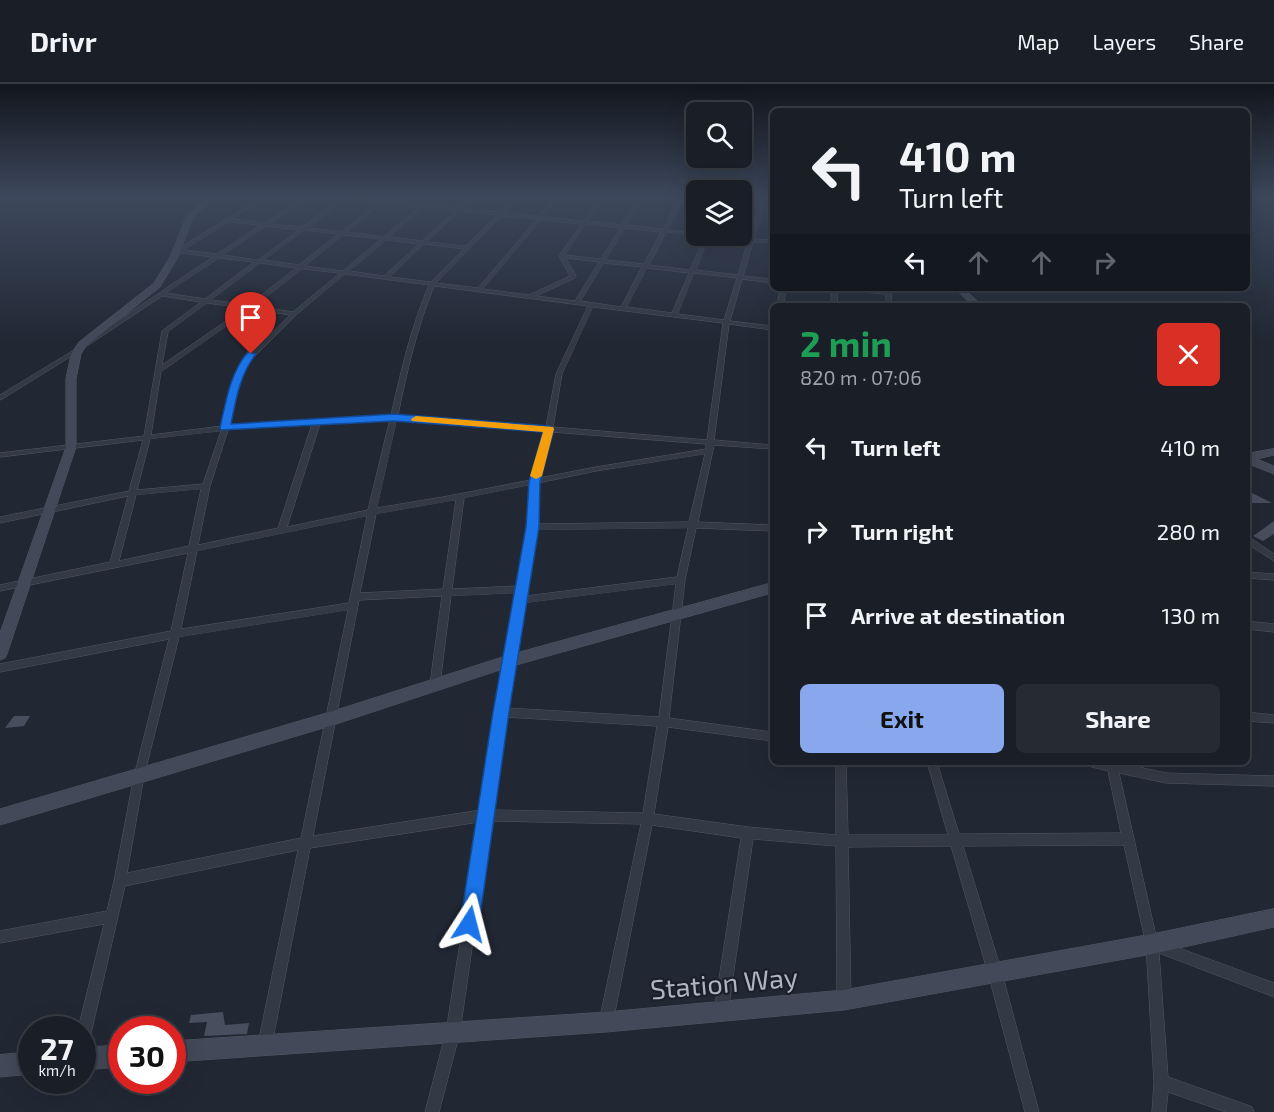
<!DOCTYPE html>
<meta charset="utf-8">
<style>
:root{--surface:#191e27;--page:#262b33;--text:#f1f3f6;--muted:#9fa2a7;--line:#373c44;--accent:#88a7ed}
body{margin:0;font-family:"Exo 2",sans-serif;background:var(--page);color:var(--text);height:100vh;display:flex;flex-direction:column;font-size:22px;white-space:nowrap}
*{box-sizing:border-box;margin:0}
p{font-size:20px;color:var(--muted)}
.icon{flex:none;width:33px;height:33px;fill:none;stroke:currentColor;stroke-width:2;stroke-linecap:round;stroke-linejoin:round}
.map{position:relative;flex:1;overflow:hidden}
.drawer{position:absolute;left:770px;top:219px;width:480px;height:462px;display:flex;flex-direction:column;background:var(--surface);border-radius:9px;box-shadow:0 6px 24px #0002,0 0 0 2px var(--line)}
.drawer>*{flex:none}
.top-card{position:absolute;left:770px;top:24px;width:480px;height:183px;border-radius:9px;box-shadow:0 6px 24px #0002,0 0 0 2px var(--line);background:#191e27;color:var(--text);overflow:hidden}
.buttons{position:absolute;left:686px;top:18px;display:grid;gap:12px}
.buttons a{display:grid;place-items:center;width:66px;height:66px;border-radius:9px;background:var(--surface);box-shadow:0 6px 24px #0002,0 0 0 2px var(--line);font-size:30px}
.speed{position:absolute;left:18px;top:932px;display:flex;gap:12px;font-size:30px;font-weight:700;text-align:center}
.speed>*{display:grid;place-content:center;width:78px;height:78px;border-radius:50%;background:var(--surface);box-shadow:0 6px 24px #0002,0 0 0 2px var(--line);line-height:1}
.speed small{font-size:15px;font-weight:400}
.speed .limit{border:9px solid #d22;background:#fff;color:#111}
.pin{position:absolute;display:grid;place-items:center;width:51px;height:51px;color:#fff;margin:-62px -26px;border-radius:50% 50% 50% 0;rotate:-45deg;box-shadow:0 0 6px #0007}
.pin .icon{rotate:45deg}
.me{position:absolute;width:66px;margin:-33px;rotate:9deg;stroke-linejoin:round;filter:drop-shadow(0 0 4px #0008)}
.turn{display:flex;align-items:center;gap:21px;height:126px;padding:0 30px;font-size:27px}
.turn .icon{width:78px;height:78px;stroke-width:2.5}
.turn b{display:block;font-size:42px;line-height:51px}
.lanes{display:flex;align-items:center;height:57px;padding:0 30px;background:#0003;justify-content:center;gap:30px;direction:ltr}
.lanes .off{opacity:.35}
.round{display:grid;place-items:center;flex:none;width:63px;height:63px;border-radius:9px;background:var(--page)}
.overview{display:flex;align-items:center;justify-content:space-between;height:102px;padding:0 30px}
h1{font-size:36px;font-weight:700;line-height:45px;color:#1e9e55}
.action{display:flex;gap:12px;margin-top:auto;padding:12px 30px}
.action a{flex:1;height:69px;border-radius:9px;background:var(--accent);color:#111;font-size:24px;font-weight:700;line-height:69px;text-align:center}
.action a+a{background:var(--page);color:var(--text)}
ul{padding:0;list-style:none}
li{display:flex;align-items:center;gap:18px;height:84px;padding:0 30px}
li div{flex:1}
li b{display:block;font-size:22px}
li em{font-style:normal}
header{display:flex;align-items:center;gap:36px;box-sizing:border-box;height:84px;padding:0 30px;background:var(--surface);border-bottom:2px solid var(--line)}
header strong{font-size:28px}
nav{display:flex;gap:33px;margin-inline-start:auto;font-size:21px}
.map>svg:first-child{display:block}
.building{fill:#484e5e}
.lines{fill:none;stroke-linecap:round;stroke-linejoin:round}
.street-casing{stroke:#525763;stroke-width:1}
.secondary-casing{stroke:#525763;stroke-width:1}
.street{fill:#343a45;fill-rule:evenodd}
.secondary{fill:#434958;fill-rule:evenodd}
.route{fill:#1a73e8;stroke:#114b97;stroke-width:1.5}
.slow{fill:#f59e0b}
.labels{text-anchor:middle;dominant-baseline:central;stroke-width:4.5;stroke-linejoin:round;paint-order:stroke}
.near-street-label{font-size:27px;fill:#afb4c2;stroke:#1a1f29}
</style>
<header>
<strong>Drivr</strong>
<nav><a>Map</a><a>Layers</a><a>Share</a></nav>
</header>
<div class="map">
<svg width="1274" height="1028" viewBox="0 0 1274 1028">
<rect width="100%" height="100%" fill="#212834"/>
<g class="building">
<polygon points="1246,406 1272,419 1246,419"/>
<polygon points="1274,437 1274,450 1263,457 1253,452"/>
<polygon points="14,632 30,632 24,642 5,644"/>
<polygon points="223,928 225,941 249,939 247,950 204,952 207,938 189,939 191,931"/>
</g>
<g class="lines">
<defs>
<g id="street">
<path d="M 262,113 L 267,113 L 233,135 L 265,139 L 304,113 L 309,113 L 270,140 L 302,143 L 340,115 L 333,113 L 383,116 L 421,120 L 429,113 L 434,113 L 426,121 L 458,124 L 470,113 L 475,113 L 463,125 L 500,128 L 515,113 L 520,113 L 505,129 L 539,132 L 556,113 L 560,113 L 544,133 L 583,137 L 600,113 L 604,113 L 588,137 L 622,141 L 639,113 L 643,113 L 626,141 L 663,145 L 677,117 L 647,113 L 679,115 L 680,113 L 684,113 L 683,115 L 696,117 L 696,119 L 682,118 L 667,146 L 696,149 L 696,151 L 666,148 L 649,181 L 690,186 L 705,152 L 749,154 L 758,125 L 741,123 L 741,121 L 759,122 L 762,113 L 766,113 L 763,123 L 772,124 L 772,126 L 763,125 L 754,155 L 772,156 L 772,159 L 753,158 L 743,192 L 772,195 L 772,199 L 742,195 L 730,237 L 772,242 L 772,246 L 729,240 L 714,356 L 772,361 L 772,365 L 714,361 L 698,438 L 772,441 L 772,447 L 696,444 L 685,496 L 669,634 L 772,648 L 772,657 L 668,643 L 654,730 L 748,743 L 836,751 L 836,678 L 846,678 L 848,751 L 948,751 L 927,678 L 937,678 L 959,750 L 1121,749 L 1108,687 L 1084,681 L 1083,678 L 1116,678 L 1166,689 L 1274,692 L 1274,702 L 1166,699 L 1119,689 L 1157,856 L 1274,899 L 1274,913 L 1159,869 L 1168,993 L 1247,1021 L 1252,1023 L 1254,1028 L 1226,1028 L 1168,1008 L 1166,1028 L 1152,1028 L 1154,998 L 1146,860 L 1124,761 L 963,762 L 1002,889 L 1039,1028 L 1025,1028 L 988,889 L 951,762 L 848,763 L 851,916 L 849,921 L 844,923 L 839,921 L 837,916 L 836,762 L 753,755 L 728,927 L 726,932 L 721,934 L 716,932 L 714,927 L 741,754 L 652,741 L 613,938 L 611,943 L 606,945 L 601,943 L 599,938 L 641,740 L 490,737 L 460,948 L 439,1028 L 425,1028 L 446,948 L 479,738 L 310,764 L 272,960 L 270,965 L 265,967 L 260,965 L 258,960 L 298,766 L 125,802 L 89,958 L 87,963 L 82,965 L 82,945 L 78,945 L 104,840 L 0,859 L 0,847 L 107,827 L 114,797 L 134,692 L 169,555 L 0,588 L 0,580 L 171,547 L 188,469 L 0,507 L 0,501 L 110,478 L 128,412 L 0,439 L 0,433 L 129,407 L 143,356 L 0,373 L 0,369 L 144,352 L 162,247 L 201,218 L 162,212 L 78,268 L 2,315 L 0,316 L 0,311 L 74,266 L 213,173 L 180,169 L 177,170 L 174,168 ZM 346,115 L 378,119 L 341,148 L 308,144 ZM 383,119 L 418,123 L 384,153 L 347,148 ZM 423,123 L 455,127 L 422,157 L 390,153 ZM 460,127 L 497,131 L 466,162 L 427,158 ZM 502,132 L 537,135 L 478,204 L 436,199 ZM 541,136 L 581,140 L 559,172 L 570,192 L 529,211 L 483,205 ZM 229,138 L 261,141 L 217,170 L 184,166 ZM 586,140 L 620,144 L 601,175 L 565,171 ZM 267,142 L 299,146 L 258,176 L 223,171 ZM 625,144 L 661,148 L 644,180 L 606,176 ZM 304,146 L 338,150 L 299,181 L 264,176 ZM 344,151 L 381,155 L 343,187 L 305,182 ZM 709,154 L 748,157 L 738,191 L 696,186 ZM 387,156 L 419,160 L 384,192 L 349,187 ZM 424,160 L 464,165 L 431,198 L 390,193 ZM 219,174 L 254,178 L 205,215 L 166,209 ZM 566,174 L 599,178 L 575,217 L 536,212 L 575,194 L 576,193 ZM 260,179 L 296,184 L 249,221 L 211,216 ZM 604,179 L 642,183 L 621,223 L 581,217 ZM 647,184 L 689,189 L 672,229 L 627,223 ZM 302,185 L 340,189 L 293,228 L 255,222 ZM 694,189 L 737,194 L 724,236 L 678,230 ZM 345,190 L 429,201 C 411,243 401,287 391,331 L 229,342 L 235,309 L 246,281 L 296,231 ZM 434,202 L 588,222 L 556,290 L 546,343 L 398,331 C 407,287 417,244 434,202 ZM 207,219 L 245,224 L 162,281 L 168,248 ZM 593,223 L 723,239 L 707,356 L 553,343 L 562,290 ZM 251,225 L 290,231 L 240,280 L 229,309 L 222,342 L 151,351 L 161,288 ZM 390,335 L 368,426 L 287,443 L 320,340 ZM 397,335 L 545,347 L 531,396 L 443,413 L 377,424 ZM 312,340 L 278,444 L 198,461 L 210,402 L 228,346 ZM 221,347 L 203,400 L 137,406 L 150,355 ZM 552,348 L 706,360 L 706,365 L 596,383 L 539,394 ZM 705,370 L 689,438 L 537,440 L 538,399 L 596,387 ZM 530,401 L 529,443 L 518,502 L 452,505 L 464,414 ZM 201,405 L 189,462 L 119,477 L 136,411 ZM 456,416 L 443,505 L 360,509 L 376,430 ZM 367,432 L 349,519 L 181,545 L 197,467 ZM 688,444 L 677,493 L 526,512 L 537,446 ZM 676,500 L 659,633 L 507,624 L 524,519 ZM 517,509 L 514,516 L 516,518 L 496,628 L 481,726 L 313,752 L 359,516 L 442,512 L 430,600 L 431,603 L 435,604 L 439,603 L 440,600 L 451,512 ZM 348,526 L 301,754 L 127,789 L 144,692 L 179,553 ZM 505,633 L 657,642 L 643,729 L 492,726 Z"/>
<polygon points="781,204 787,204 783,222 777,222"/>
<polygon points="832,204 853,204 885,207 885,204 891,204 892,222 886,222 886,210 838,206 837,222 831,222"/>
<polygon points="1246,451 1274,470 1274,477 1246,459"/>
<polygon points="1246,488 1274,490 1274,496 1246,494"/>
<polygon points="1246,537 1274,540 1274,548 1246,545"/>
<polygon points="1246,628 1274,631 1274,639 1246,637"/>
</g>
<g id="secondary">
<polygon points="208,113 215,113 193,134 178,173 160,203 86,262 81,270 76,295 76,363 7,570 5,574 0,576 0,549 66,363 66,295 71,270 79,258 154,199 170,173 186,133"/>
<polygon points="955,204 964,204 982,222 973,222"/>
<polygon points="1274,365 1274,371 1257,375 1274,382 1274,390 1246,379 1246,370"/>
<polygon points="772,499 772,509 509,583 330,642 0,741 0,725 330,628 509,571"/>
<polygon points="1274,825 1274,843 1152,870 844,926 606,948 172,978 172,957 606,928 844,906 1152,850"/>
<polygon points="122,961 122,983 82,986 82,964"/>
<polygon points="32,968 32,990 0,993 0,971"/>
</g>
</defs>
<use href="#street" class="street-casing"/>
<use href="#secondary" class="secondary-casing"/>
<use href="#street" class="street"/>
<use href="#secondary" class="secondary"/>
</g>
<linearGradient id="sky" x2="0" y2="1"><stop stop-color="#12161d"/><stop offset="0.44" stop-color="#3d485c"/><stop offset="1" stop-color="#3d485c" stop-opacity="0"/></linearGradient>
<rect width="1274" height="257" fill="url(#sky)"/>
<path class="route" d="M 248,268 L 256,270 C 240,290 236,315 231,340 L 394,330 L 549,342 L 554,345 L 540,398 L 539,443 L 509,628 L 479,840 L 476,846 L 469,849 L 463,846 L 460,840 L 493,628 L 526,443 L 529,398 L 543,348 L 394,337 L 221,346 L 220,344 C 226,317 230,289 248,268 Z"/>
<polygon class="slow" points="416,332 553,343 554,345 542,392 536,395 530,392 543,348 412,337 411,335"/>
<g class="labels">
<g class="near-street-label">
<text transform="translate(724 898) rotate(-5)">Station Way</text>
</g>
</g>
</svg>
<div class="buttons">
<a><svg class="icon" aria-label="search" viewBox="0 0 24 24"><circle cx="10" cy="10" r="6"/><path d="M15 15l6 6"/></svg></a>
<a><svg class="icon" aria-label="layers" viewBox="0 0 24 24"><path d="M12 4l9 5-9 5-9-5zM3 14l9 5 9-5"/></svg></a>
</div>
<div class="speed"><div>27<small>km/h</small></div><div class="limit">30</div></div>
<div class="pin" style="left:251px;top:270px;background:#d93025"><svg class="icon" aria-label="arrive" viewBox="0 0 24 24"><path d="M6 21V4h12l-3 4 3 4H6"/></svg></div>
<svg class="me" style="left:469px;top:840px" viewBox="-20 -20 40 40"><path d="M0-17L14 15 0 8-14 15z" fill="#1a73e8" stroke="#fff" stroke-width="4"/></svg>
<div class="top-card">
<div class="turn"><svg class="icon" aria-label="left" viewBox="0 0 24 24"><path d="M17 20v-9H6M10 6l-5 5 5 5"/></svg><div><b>410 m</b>Turn left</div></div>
<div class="lanes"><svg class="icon" aria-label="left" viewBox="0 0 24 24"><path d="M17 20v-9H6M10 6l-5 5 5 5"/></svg><svg class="icon off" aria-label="ahead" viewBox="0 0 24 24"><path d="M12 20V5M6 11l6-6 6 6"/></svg><svg class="icon off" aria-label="ahead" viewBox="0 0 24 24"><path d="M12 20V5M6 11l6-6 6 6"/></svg><svg class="icon off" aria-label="right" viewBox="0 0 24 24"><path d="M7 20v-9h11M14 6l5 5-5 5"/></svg></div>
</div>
<section class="drawer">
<div class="overview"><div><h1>2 min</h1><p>820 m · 07:06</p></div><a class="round" style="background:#d93025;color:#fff"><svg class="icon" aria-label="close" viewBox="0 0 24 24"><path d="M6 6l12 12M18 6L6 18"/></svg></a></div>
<ul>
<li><svg class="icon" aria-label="left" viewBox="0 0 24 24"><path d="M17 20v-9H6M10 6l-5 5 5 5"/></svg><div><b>Turn left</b></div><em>410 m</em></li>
<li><svg class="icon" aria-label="right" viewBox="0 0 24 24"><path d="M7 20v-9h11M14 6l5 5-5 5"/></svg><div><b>Turn right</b></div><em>280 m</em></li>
<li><svg class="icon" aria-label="arrive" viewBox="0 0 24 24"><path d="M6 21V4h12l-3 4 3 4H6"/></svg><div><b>Arrive at destination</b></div><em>130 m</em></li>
</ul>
<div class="action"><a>Exit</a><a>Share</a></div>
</section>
</div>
